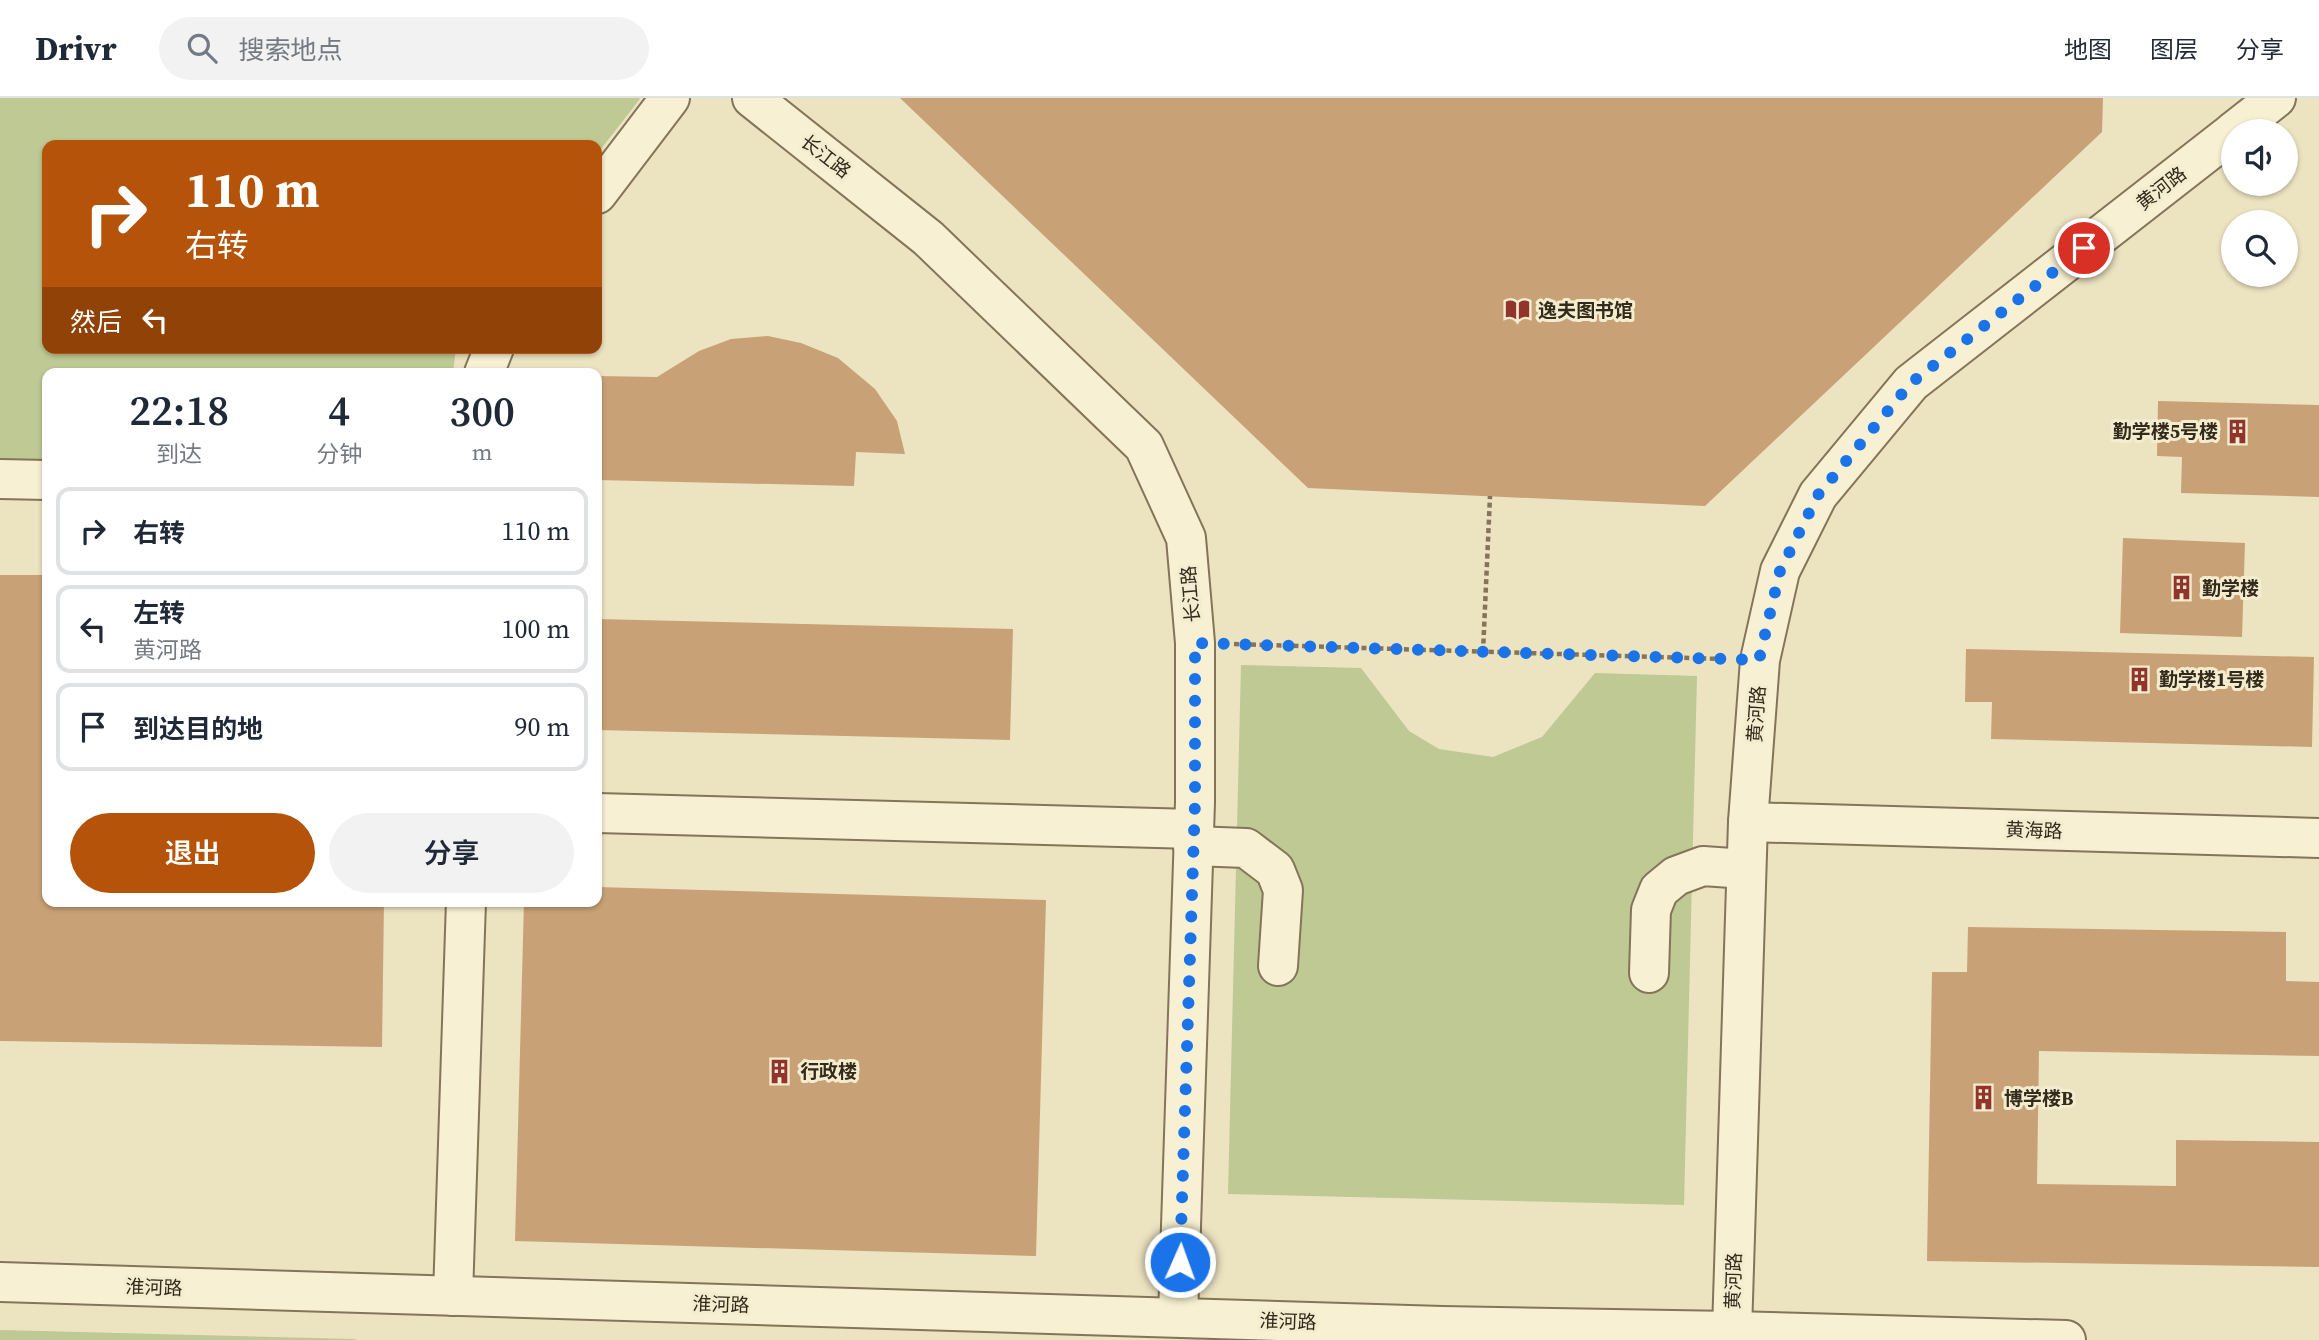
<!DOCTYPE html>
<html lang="zh">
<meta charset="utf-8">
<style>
:root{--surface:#fff;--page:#f2f2f3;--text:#1f2937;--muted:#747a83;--line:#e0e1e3;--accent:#b45309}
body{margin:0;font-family:"Source Serif 4","Noto Sans SC",serif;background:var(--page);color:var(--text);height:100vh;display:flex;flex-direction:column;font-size:26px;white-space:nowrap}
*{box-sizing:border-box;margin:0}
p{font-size:23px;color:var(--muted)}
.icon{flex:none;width:38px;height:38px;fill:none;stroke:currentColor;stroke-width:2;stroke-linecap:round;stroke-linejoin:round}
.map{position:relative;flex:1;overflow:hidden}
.drawer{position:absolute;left:42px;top:270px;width:560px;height:539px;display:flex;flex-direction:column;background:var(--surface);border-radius:14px;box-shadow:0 2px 5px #0004}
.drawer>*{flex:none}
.hud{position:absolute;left:42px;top:42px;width:560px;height:214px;border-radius:14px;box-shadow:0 2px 5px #0004;background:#b45309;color:#fff;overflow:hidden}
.tools{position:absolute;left:2221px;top:21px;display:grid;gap:14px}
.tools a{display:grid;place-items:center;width:77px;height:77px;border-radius:50%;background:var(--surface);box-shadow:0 2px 5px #0004;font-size:35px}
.pin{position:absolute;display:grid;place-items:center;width:60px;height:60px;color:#fff;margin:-30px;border:4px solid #fff;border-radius:50%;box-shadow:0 2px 7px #0007}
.me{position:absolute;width:77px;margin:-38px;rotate:2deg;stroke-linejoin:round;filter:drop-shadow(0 0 5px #0008)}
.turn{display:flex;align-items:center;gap:24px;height:147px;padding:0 28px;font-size:32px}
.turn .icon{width:91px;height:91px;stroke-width:2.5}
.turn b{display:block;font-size:49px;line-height:60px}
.then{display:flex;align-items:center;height:66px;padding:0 28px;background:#0003;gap:14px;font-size:26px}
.eta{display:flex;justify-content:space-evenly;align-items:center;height:119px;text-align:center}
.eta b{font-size:42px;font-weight:600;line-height:49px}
.button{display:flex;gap:14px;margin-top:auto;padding:14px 28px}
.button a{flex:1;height:80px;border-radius:42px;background:var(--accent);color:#fff;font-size:28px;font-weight:600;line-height:80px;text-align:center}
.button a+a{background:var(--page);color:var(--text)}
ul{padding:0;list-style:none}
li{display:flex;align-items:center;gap:21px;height:88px;margin:0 14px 10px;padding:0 14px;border:4px solid var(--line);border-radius:14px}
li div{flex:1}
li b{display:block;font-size:26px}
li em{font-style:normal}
header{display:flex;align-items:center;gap:42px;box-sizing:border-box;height:98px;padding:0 35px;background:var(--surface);border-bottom:2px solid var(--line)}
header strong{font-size:33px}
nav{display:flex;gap:38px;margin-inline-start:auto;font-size:24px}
.search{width:490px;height:63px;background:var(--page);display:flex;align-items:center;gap:18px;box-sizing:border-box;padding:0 24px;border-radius:38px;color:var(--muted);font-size:26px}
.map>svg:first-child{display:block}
.green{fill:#bec994}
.building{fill:#c9a177}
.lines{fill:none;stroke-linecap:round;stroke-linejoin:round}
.minor-casing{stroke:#847459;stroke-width:42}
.path{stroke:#847459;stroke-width:4.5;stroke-dasharray:5 3.5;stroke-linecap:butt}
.minor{stroke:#f7f0d2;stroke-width:38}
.route{stroke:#1a73e8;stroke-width:12;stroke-dasharray:0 21.6}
.labels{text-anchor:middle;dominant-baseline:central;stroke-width:6;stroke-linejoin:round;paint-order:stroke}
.street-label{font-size:19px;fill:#342a1c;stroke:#f4eccf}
.poi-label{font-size:19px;font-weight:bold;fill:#342a1c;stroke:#f4eccf;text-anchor:start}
</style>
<header>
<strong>Drivr</strong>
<div class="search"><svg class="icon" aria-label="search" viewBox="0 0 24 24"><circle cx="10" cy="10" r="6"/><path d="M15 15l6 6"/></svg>搜索地点</div>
<nav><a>地图</a><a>图层</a><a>分享</a></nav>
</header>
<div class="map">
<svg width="2319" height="1242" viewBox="0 0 2319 1242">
<rect width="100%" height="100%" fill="#ece3c0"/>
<g class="green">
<polygon points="0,0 639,0 640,1 597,56 597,47 47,47 47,250 456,250 453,275 47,275 47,367 0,366"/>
<polygon points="1241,567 1361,570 1409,633 1439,651 1493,659 1542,639 1595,575 1697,578 1684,1107 1228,1096"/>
<polygon points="0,1232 353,1241 358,1242 0,1242"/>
</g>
<g class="building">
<polygon points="900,0 2103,0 2102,34 1705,408 1308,390"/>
<polygon points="768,238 801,245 838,260 875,291 897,323 905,356 856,354 854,388 597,382 597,278 657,279 699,253 731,241"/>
<polygon points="2158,303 2319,307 2319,399 2181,395 2182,359 2157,358"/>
<polygon points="2123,440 2245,445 2242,539 2120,535"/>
<polygon points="0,477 47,477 47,803 384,803 382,949 0,943"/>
<polygon points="597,521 1013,531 1010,642 597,632"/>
<polygon points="1966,551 2314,559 2312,649 1991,641 1992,604 1965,604"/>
<polygon points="597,789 1046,802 1036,1158 515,1143 524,803 597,803"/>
<polygon points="1968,829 2286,834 2286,883 2319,884 2319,958 2039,953 2037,1086 2176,1088 2176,1042 2319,1044 2319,1169 1927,1163 1932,874 1967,874"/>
</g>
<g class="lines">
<defs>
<g id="minor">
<polyline points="752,0 928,140 1144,348 1186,440 1195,545 1195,704 1178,1219"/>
<polyline points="2234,33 2276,0"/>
<polyline points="597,96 670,0"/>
<polyline points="484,275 494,250"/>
<polyline points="0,381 47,382"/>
<polyline points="597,715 1194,731"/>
<polyline points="1748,724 2319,740"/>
<polyline points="1193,748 1246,750 1275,772 1283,792 1278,868"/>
<polyline points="1649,875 1651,812 1659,792 1676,778 1703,768 1746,771"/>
<polyline points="0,1184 1442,1228 1732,1233 2066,1242"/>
<polyline points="453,1198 466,803"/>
<polyline points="1732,1233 1748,724 1760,562 1780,473 1818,397 1911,285 2233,34"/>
</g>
</defs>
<use href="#minor" class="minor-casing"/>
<g class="path">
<polyline points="1234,546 1722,561"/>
<polyline points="1483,554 1490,398"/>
</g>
<use href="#minor" class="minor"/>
</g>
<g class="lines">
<polyline class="route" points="1180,1164 1195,704 1195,545 1759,562 1780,473 1818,397 1911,285 2084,150"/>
</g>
<defs>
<symbol id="library-bare" viewBox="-9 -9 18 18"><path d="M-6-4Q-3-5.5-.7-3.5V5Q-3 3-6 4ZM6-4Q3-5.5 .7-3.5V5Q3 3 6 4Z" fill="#91342b" stroke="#f4eccf" stroke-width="2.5" paint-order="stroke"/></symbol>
<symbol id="building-bare" viewBox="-9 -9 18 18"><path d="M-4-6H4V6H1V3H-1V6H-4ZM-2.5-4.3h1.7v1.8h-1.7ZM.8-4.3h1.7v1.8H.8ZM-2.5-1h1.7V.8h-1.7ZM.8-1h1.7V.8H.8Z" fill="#91342b" stroke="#f4eccf" stroke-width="2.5" paint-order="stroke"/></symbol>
</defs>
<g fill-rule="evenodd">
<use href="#library-bare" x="1500" y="194" width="35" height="35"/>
<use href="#building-bare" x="2220" y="316" width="35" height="35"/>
<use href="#building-bare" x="2164" y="472" width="35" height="35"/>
<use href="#building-bare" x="2122" y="564" width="35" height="35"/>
<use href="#building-bare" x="762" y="956" width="35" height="35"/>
<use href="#building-bare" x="1966" y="982" width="35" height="35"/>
</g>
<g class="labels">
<g class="street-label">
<text transform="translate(826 58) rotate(38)">长江路</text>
<text transform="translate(2161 90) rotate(-38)">黄河路</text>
<text transform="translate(1190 496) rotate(-95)">长江路</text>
<text transform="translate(1756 616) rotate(-86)">黄河路</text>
<text transform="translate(2034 732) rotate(2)">黄海路</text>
<text transform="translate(1733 1183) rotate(-88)">黄河路</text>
<text transform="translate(154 1189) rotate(2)">淮河路</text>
<text transform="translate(721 1206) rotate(2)">淮河路</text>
<text transform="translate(1288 1223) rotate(2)">淮河路</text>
</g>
<g class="poi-label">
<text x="1538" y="212">逸夫图书馆</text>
<text x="2218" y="333" text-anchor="end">勤学楼5号楼</text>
<text x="2202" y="490">勤学楼</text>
<text x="2159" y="581">勤学楼1号楼</text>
<text x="800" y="973">行政楼</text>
<text x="2004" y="1000">博学楼B</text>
</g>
</g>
</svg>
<div class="tools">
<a><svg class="icon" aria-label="sound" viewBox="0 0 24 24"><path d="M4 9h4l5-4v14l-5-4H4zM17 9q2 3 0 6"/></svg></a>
<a><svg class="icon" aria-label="search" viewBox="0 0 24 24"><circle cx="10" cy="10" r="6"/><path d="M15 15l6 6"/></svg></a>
</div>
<div class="pin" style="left:2084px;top:150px;background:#d93025"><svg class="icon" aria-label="arrive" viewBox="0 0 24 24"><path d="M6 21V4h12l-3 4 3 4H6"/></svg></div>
<svg class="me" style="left:1180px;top:1164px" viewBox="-20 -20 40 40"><circle r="17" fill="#1a73e8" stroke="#fff" stroke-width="3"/><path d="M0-11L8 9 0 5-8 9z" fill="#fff"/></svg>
<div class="hud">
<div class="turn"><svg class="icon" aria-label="right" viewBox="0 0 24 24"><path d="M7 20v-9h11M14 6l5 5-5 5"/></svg><div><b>110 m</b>右转</div></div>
<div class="then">然后<svg class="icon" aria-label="left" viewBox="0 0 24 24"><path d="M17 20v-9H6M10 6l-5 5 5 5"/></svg></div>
</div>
<section class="drawer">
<div class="eta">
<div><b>22:18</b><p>到达</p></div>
<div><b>4</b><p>分钟</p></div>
<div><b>300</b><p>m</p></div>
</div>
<ul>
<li><svg class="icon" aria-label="right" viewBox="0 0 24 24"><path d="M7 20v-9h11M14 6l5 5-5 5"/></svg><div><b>右转</b></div><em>110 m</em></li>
<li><svg class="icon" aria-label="left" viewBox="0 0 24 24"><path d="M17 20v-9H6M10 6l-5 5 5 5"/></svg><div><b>左转</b><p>黄河路</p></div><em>100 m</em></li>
<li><svg class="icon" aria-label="arrive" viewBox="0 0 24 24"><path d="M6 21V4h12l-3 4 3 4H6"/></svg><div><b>到达目的地</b></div><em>90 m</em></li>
</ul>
<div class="button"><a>退出</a><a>分享</a></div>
</section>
</div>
